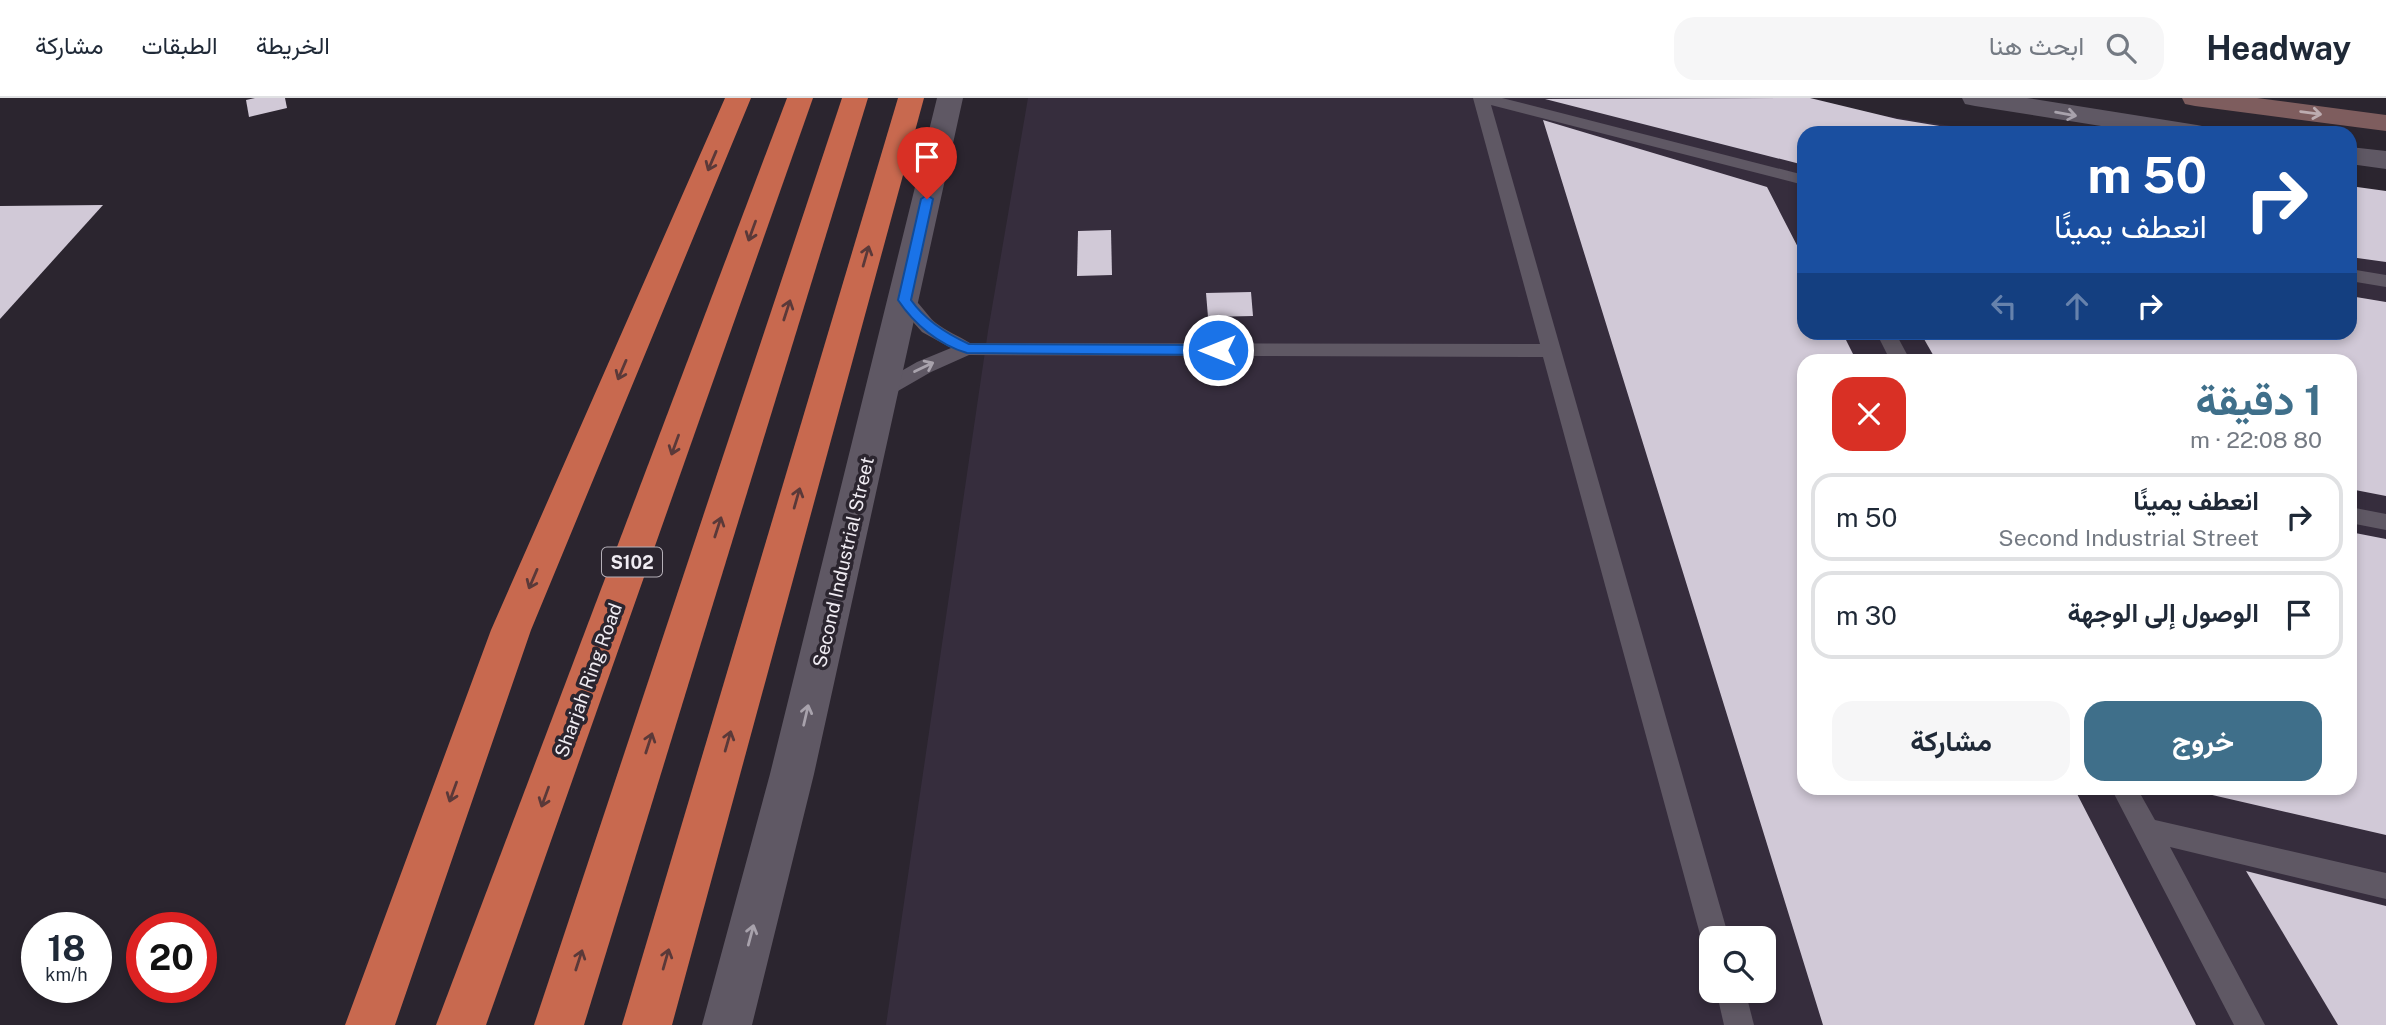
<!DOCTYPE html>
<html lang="ar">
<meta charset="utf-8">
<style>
:root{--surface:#fff;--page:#f6f6f7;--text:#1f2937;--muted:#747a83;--line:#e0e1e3;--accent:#3f6f8a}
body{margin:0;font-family:"Public Sans",Vazirmatn,sans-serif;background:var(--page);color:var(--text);direction:rtl;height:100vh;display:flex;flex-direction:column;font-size:26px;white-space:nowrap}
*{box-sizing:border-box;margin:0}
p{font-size:23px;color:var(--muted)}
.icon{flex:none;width:38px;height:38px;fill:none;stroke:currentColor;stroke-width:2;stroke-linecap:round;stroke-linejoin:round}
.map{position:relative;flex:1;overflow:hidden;direction:ltr}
.side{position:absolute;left:1797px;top:256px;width:560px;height:441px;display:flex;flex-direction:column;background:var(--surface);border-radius:21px;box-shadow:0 4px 10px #0003;direction:rtl}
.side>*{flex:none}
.banner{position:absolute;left:1797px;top:28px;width:560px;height:214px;border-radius:21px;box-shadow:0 4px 10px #0003;direction:rtl;background:#1a4fa0;color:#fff;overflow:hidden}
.buttons{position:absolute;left:1699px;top:828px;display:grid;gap:14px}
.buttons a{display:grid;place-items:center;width:77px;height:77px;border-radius:14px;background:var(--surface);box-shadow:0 4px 10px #0003;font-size:35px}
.speed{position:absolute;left:21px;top:814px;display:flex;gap:14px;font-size:35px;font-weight:700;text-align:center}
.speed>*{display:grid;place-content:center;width:91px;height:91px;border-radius:50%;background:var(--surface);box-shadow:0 4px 10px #0003;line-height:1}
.speed small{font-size:18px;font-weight:400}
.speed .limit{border:10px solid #d22;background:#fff;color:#111}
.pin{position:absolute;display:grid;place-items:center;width:60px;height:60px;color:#fff;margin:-72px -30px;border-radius:50% 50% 50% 0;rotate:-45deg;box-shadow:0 0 7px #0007}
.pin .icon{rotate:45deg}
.me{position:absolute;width:77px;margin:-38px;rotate:270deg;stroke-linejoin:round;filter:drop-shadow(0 0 5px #0008)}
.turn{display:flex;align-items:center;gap:24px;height:147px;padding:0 35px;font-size:32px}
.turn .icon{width:91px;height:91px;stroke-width:2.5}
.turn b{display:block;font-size:49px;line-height:60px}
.lanes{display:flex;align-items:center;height:66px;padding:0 35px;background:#0003;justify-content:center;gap:35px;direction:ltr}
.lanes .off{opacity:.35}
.round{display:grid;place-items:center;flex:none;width:74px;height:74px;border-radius:21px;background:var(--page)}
.summary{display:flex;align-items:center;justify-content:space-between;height:119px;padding:0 35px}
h1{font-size:42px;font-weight:700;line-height:52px;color:var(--accent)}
.action{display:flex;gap:14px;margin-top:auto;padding:14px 35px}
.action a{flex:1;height:80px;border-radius:21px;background:var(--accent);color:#fff;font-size:28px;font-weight:700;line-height:80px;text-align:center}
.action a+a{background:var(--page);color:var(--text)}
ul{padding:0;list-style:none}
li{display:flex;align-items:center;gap:21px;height:88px;margin:0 14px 10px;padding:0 21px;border:4px solid var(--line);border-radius:21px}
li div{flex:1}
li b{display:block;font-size:26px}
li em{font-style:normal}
header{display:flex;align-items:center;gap:42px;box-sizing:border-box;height:98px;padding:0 35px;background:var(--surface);border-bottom:2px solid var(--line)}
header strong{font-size:33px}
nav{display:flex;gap:38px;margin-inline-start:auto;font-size:24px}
.search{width:490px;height:63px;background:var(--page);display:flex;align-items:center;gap:18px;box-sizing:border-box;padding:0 24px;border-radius:21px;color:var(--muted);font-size:26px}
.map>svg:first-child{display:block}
.built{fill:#362d3d;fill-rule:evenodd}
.building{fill:#d1c9d7}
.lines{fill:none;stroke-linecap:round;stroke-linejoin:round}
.service{fill:#5f5864;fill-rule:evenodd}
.minor{fill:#5f5864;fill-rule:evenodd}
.secondary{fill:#7e5d5e;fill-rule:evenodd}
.motorway{fill:#c8694f;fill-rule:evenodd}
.oneway{stroke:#bdacb0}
.oneway2{stroke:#a8a2ac}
.oneway3{stroke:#5a3939}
.route{fill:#1a73e8;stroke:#114b97;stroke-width:2}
.labels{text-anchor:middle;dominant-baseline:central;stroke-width:7;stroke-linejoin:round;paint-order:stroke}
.shield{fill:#2b252f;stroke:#b5b0b8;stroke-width:2}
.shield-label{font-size:18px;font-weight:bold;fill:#f0ecf3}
.street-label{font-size:19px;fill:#f0ecf3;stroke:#2b252f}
</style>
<header>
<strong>Headway</strong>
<div class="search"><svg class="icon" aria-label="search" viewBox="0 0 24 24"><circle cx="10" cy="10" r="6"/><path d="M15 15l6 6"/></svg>ابحث هنا</div>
<nav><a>الخريطة</a><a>الطبقات</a><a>مشاركة</a></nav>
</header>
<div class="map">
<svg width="2386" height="927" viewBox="0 0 2386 927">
<rect width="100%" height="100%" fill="#2b252f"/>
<path class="built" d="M 1028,0 L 1768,0 L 1997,35 L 1804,35 L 1804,234 L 2350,234 L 2350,89 L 2386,94 L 2386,927 L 886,927 L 988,233 ZM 1804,262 L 2350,262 L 2350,690 L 1804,690 ZM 1712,840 L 1764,840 L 1764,892 L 1712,892 Z"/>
<g class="building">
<polygon points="255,0 285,0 287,10 249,19 246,2"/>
<polygon points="1810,0 1897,21 1982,35 1804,35 1804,67 1545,1"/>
<polygon points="1543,22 1767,89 1804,161 1804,234 1842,234 1856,262 1804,262 1804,690 2074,690 2196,927 1823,927"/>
<polygon points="2350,88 2386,93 2386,164 2350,159"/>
<polygon points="103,107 0,221 0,108"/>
<polygon points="1111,132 1112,177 1077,178 1078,133"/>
<polygon points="1251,194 1253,218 1208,219 1206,195"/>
<polygon points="2350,198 2386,204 2386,398 2350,391 2350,262 1936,262 1920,234 2350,234"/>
<polygon points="2350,434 2386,441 2386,737 2195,693 2193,690 2350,690"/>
<polygon points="2246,773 2386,808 2386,927 2338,927"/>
</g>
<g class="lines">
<g class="service">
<path d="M 1473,0 L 1502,0 L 1804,77 L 1804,87 L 1491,7 L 1729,840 L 1712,840 L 1712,852 L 1705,850 L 1701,840 L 1543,259 L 969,257 L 931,274 L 891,297 L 877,297 L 874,292 L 877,287 L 917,264 L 951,250 L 922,234 L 897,206 L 895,202 L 897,198 C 916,193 923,215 936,225 C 946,233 959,238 970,245 L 1540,246 Z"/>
<polygon points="2350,171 2386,177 2386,189 2350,183"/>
<polygon points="1876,234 1895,234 1910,262 1890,262"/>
<polygon points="2350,409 2386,416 2386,432 2350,425"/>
<polygon points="2111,690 2137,690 2155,722 2386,775 2386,801 2170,749 2265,927 2234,927"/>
<polygon points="1716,892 1745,892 1754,927 1724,927"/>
</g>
<g class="minor">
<polygon points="937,0 963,0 814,676 752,927 702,927 770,676"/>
<polygon points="1962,0 2027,0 2197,27 2207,29 2211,35 2145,35 1975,8 1965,6"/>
<polygon points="2350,49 2386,53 2386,71 2350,66"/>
</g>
<polygon class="secondary" points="2182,0 2257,0 2386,17 2386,33 2195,8 2185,6"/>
<g class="motorway">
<polygon points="725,0 751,0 531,532 395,927 345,927 491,532"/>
<polygon points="787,0 813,0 486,927 436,927"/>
<polygon points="842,0 868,0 584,927 534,927"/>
<polygon points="898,0 924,0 672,927 622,927"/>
</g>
</g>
<defs><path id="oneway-shaft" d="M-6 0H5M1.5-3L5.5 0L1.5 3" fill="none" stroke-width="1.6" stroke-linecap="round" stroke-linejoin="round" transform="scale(1.75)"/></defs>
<use class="oneway" href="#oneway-shaft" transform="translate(2311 15) rotate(8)"/>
<g class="oneway2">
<use href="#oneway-shaft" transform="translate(2066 16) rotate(10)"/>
<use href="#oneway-shaft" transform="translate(924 269) rotate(-26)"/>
<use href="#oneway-shaft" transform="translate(806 617) rotate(-77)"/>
<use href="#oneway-shaft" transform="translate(751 837) rotate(-75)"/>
</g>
<g class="oneway3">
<use href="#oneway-shaft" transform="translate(712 63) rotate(113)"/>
<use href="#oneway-shaft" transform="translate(752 133) rotate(110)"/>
<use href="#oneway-shaft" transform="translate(866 158) rotate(-74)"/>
<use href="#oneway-shaft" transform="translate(787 212) rotate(-72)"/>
<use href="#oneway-shaft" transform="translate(622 272) rotate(113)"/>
<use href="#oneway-shaft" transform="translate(675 347) rotate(110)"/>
<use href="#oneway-shaft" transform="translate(797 400) rotate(-74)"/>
<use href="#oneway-shaft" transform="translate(718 429) rotate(-72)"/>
<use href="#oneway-shaft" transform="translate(533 481) rotate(113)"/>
<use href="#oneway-shaft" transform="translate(728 643) rotate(-74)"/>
<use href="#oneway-shaft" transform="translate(649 645) rotate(-72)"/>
<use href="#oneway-shaft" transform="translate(453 694) rotate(110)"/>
<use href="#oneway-shaft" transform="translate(545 699) rotate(110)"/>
<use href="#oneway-shaft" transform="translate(666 861) rotate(-74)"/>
<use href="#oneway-shaft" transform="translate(579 862) rotate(-72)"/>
</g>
<path class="route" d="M 927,97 L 933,101 L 911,202 C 925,222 947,236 969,246 L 1218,247 L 1225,252 L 1218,257 L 967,255 C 939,247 914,226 898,202 L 921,101 Z"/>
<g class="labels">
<rect class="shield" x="602" y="449.5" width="60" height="29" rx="5"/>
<g class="shield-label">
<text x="632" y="464">S102</text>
</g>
<g class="street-label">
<text transform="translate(843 464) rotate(-77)">Second Industrial Street</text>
<text transform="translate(588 582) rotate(-70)">Sharjah Ring Road</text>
</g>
</g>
</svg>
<div class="buttons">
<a><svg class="icon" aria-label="search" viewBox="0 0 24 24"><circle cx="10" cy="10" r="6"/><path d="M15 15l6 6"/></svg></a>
</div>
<div class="speed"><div>18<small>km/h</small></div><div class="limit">20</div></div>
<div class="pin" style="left:927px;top:101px;background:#d93025"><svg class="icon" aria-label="arrive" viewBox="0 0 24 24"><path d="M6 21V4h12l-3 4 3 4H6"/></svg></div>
<svg class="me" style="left:1218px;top:252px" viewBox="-20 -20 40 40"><circle r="17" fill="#1a73e8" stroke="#fff" stroke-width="3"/><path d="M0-11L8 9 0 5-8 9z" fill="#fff"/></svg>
<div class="banner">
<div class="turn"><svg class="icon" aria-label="right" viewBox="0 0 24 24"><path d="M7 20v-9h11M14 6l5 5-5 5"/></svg><div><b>50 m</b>انعطف يمينًا</div></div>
<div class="lanes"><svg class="icon off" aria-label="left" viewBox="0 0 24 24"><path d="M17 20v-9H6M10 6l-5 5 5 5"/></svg><svg class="icon off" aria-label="ahead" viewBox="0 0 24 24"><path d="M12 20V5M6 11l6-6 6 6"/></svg><svg class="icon" aria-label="right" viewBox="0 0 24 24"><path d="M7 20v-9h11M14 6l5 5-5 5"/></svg></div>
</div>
<section class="side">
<div class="summary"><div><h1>1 دقيقة</h1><p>80 m · 22:08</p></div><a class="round" style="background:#d93025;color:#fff"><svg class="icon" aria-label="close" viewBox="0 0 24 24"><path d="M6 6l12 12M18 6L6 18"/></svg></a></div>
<ul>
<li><svg class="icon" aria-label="right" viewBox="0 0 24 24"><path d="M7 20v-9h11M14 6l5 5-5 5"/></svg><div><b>انعطف يمينًا</b><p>Second Industrial Street</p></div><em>50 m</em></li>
<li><svg class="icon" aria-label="arrive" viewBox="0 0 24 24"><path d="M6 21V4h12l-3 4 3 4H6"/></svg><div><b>الوصول إلى الوجهة</b></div><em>30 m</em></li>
</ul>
<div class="action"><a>خروج</a><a>مشاركة</a></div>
</section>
</div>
